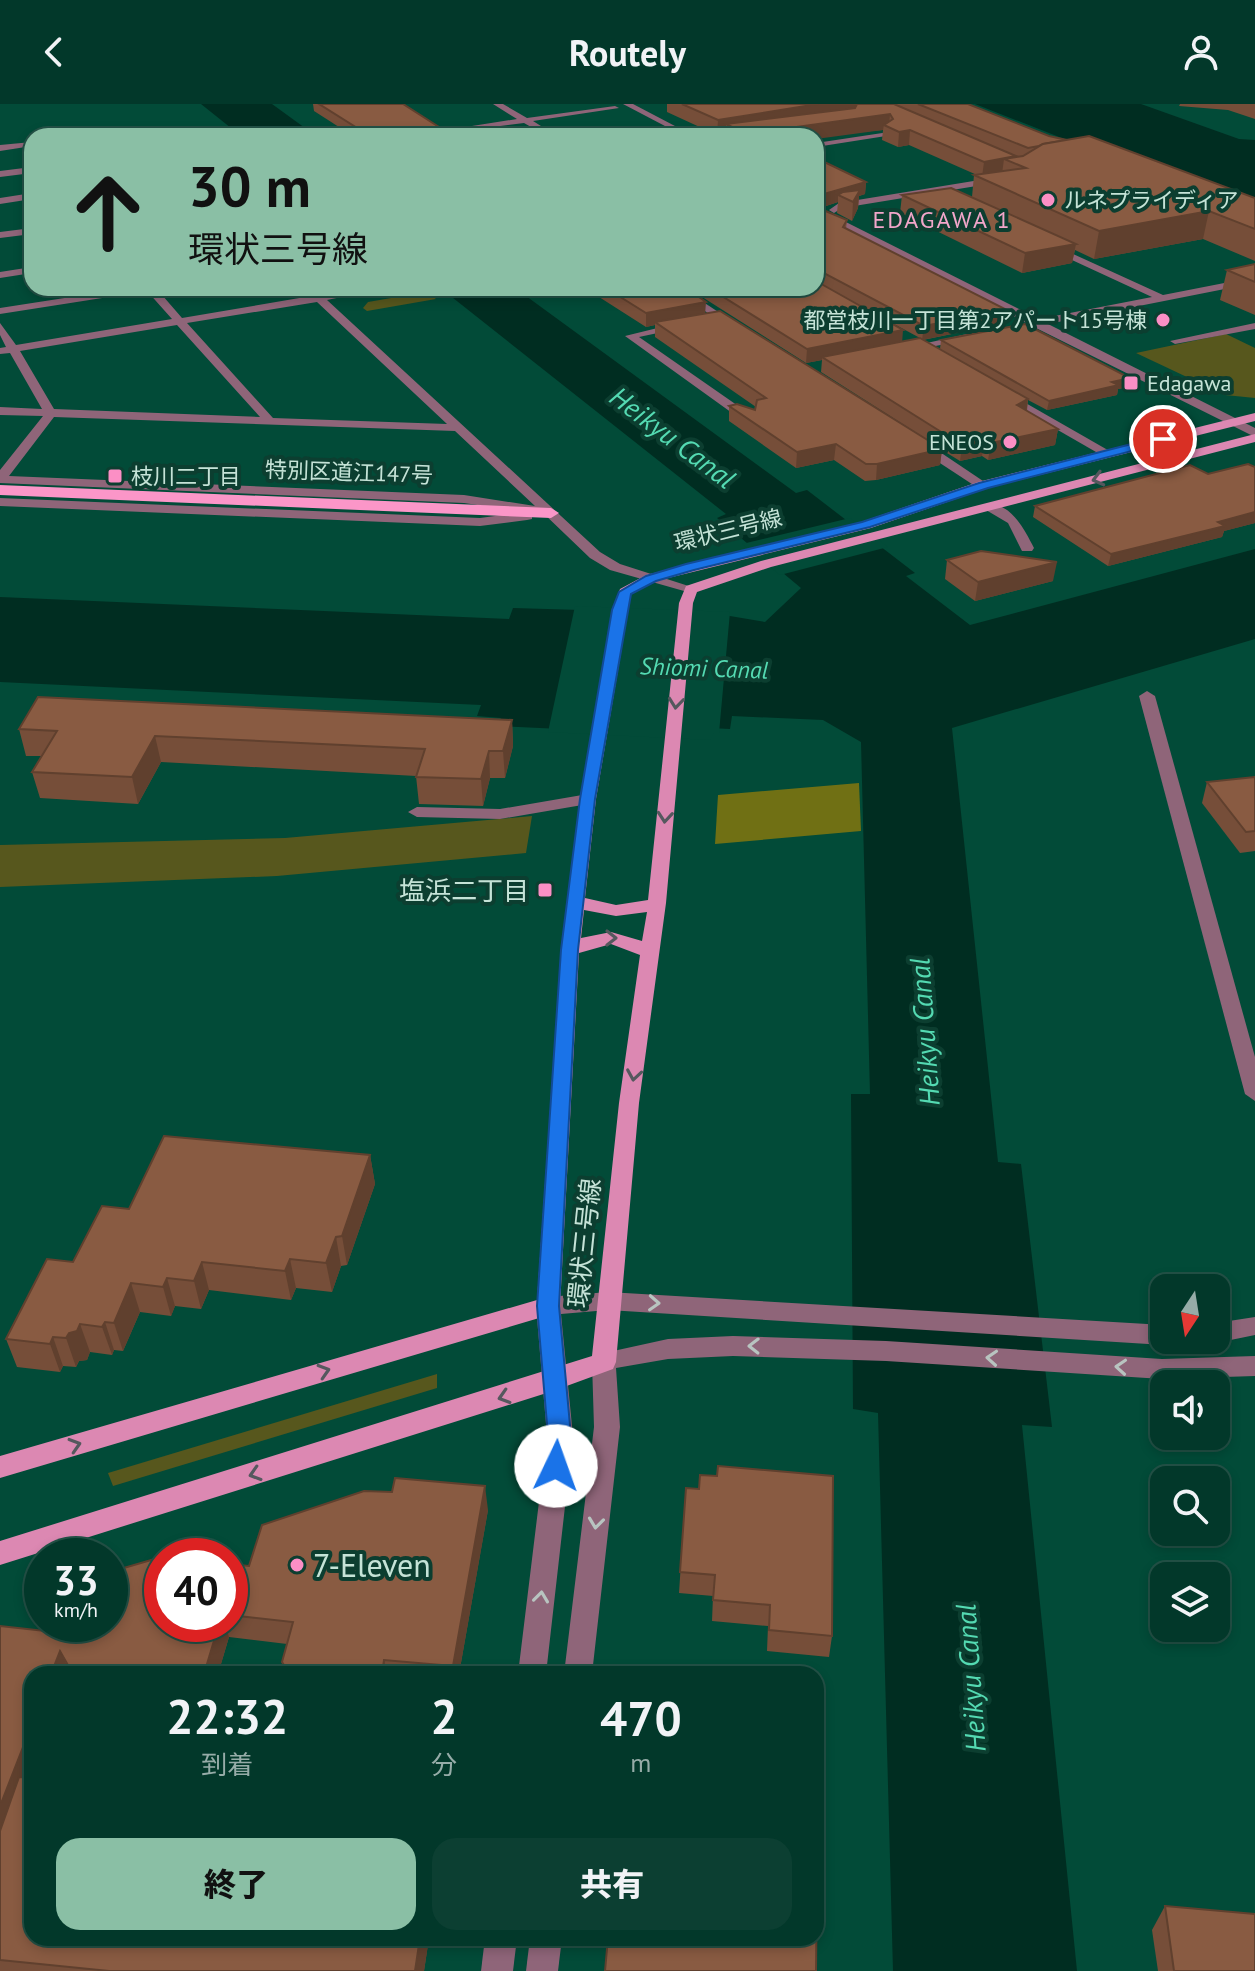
<!DOCTYPE html>
<html lang="ja">
<meta charset="utf-8">
<style>
:root{--surface:#02382a;--page:#0c3f32;--text:#f1f3f6;--muted:#96aca8;--line:#235247;--accent:#8abfa5}
body{margin:0;font-family:"PT Sans","Noto Sans JP",sans-serif;background:var(--page);color:var(--text);height:100vh;display:flex;flex-direction:column;font-size:30px;white-space:nowrap}
*{box-sizing:border-box;margin:0}
p{font-size:26px;color:var(--muted)}
.icon{flex:none;width:44px;height:44px;fill:none;stroke:currentColor;stroke-width:2;stroke-linecap:round;stroke-linejoin:round}
.map{position:relative;flex:1;overflow:hidden}
.sheet{position:absolute;left:24px;top:1562px;width:800px;height:280px;display:flex;flex-direction:column;background:var(--surface);border-radius:24px;box-shadow:0 4px 12px #0003,0 0 0 2px var(--line)}
.sheet>*{flex:none}
.hud{position:absolute;left:24px;top:24px;width:800px;height:168px;border-radius:24px;box-shadow:0 4px 12px #0003,0 0 0 2px var(--line);background:#8abfa5;color:#111;overflow:hidden}
.needle{width:52px;rotate:192deg}
.fabs{position:absolute;left:1150px;top:1170px;display:grid;gap:16px}
.fabs a{display:grid;place-items:center;width:80px;height:80px;border-radius:16px;background:var(--surface);box-shadow:0 4px 12px #0003,0 0 0 2px var(--line);font-size:40px}
.speed{position:absolute;left:24px;top:1434px;display:flex;gap:16px;font-size:40px;font-weight:700;text-align:center}
.speed>*{display:grid;place-content:center;width:104px;height:104px;border-radius:50%;background:var(--surface);box-shadow:0 4px 12px #0003,0 0 0 2px var(--line);line-height:1}
.speed small{font-size:20px;font-weight:400}
.speed .limit{border:12px solid #d22;background:#fff;color:#111}
.pin{position:absolute;display:grid;place-items:center;width:68px;height:68px;color:#fff;margin:-34px;border:4px solid #fff;border-radius:50%;box-shadow:0 2px 8px #0007}
.me{position:absolute;width:88px;margin:-44px;rotate:3deg;stroke-linejoin:round;filter:drop-shadow(0 0 6px #0008)}
.turn{display:flex;align-items:center;gap:28px;height:168px;padding:0 32px;font-size:36px}
.turn .icon{width:104px;height:104px;stroke-width:2.5}
.turn b{display:block;font-size:56px;line-height:68px}
.eta{display:flex;justify-content:space-evenly;align-items:center;height:136px;text-align:center}
.eta b{font-size:48px;font-weight:800;line-height:56px}
.cta{display:flex;gap:16px;margin-top:auto;padding:16px 32px}
.cta a{flex:1;height:92px;border-radius:24px;background:var(--accent);color:#111;font-size:32px;font-weight:800;line-height:92px;text-align:center}
.cta a+a{background:var(--page);color:var(--text)}
header{display:flex;justify-content:space-between;align-items:center;height:104px;padding:0 32px;background:var(--surface);font-size:36px;font-weight:800}
.map>svg:first-child{display:block}
.green{fill:#57571d}
.forest{fill:#707014}
.water{fill:#002d21}
.pier{fill:#024b38}
.lines{fill:none;stroke-linecap:round;stroke-linejoin:round}
.minor{fill:#8f6579;fill-rule:evenodd}
.major{fill:#dc88b2;fill-rule:evenodd}
.highway{fill:#fb96c8;fill-rule:evenodd}
.wall{fill:#764e39;fill-rule:evenodd}
.shaded-wall{fill:#60402e}
.building{fill:#895b42;stroke:#60402e;stroke-width:2}
.oneway{stroke:#55585e}
.oneway2{stroke:#b8c4c0}
.route{fill:#1a73e8;stroke:#114b97;stroke-width:2}
.poi-dot{fill:#fb8fc5;stroke:#0c3e30;stroke-width:3}
.labels{text-anchor:middle;dominant-baseline:central;stroke-width:8;stroke-linejoin:round;paint-order:stroke}
.far-poi-label{font-size:22px;fill:#c5e3d7;stroke:#0c3e30;text-anchor:start}
.far-street-label{font-size:22px;fill:#c5e3d7;stroke:#0c3e30}
.far-neighbourhood-label{font-size:24px;letter-spacing:2px;fill:#f2a6ca;stroke:#0c3e30}
.far-water-label{font-size:24px;font-style:italic;fill:#54dab2;stroke:#0c3e30}
.poi-label{font-size:26px;fill:#c5e3d7;stroke:#0c3e30;text-anchor:end}
.street-label{font-size:26px;fill:#c5e3d7;stroke:#0c3e30}
.water-label{font-size:28px;font-style:italic;fill:#54dab2;stroke:#0c3e30}
.near-poi-label{font-size:32px;fill:#c5e3d7;stroke:#0c3e30;text-anchor:start}
</style>
<header><svg class="icon" aria-label="back" viewBox="0 0 24 24"><path d="M15 5l-7 7 7 7"/></svg>Routely<svg class="icon" aria-label="person" viewBox="0 0 24 24"><circle cx="12" cy="8" r="4"/><path d="M4 21q1-7 8-7t8 7"/></svg></header>
<div class="map">
<svg width="1255" height="1867" viewBox="0 0 1255 1867">
<rect width="100%" height="100%" fill="#024b38"/>
<g class="green">
<polygon points="426,188 436,195 367,207 363,204 368,198"/>
<polygon points="1226,230 1255,244 1255,294 1225,291 1136,249"/>
<polygon points="532,712 526,749 277,772 0,783 0,741 285,734"/>
<polygon points="437,1270 437,1284 113,1382 108,1369"/>
</g>
<polygon class="forest" points="859,679 861,727 715,740 718,691"/>
<g class="water">
<polygon points="201,0 272,0 316,32 241,32"/>
<polygon points="975,0 1141,0 1239,35 1255,36 1255,110"/>
<polygon points="430,184 515,184 796,389 807,386 915,469 906,472 970,521 1255,445 1255,535 952,624 998,1058 1021,1060 1052,1323 1022,1321 1077,1867 893,1867 878,1309 853,1305 851,990 870,990 861,638 823,616 732,612 730,625 710,624 709,632 498,622 501,614 477,612 481,601 0,578 0,493 509,515 513,504 718,510 765,518 801,484 717,414 726,410 443,186"/>
</g>
<g class="pier">
<polygon points="850,414 888,443 780,471 742,440"/>
<polygon points="575,502 730,508 719,629 714,629 710,636 548,628"/>
</g>
<g class="lines">
<g class="minor">
<polygon points="493,0 503,0 527,14 615,2 619,4 533,17 557,32 547,32 524,19 438,30 434,28 517,15"/>
<polygon points="623,0 633,0 694,32 684,32"/>
<polygon points="889,28 886,32 816,43 816,39"/>
<polygon points="94,30 139,30 143,32 90,32"/>
<polygon points="32,38 32,42 0,47 0,41"/>
<polygon points="32,63 32,69 0,73 0,67"/>
<polygon points="998,73 1001,78 842,104 834,109 829,106 839,99"/>
<polygon points="32,89 32,95 0,100 0,94"/>
<polygon points="816,103 1039,215 1152,193 1046,144 1049,139 1163,191 1255,173 1255,179 1048,220 1255,324 1255,333 1030,221 816,110"/>
<polygon points="32,124 32,130 0,134 0,128"/>
<polygon points="32,163 32,169 0,174 0,168"/>
<path d="M 129,184 L 156,184 L 182,214 L 311,192 L 303,184 L 314,184 L 321,191 L 385,184 L 327,196 L 600,448 L 620,460 L 698,485 L 691,489 L 610,466 L 590,454 L 541,407 L 532,409 L 532,415 L 527,416 L 480,422 L 0,402 L 0,394 L 480,414 L 525,408 L 464,399 L 0,379 L 0,366 L 43,312 L 0,311 L 0,303 L 42,305 L 10,249 L 0,250 L 0,244 L 6,243 L 0,231 L 0,219 L 16,241 L 172,215 L 147,187 L 0,210 L 0,204 ZM 317,198 L 447,320 L 273,314 L 187,219 ZM 177,221 L 260,313 L 54,305 L 20,247 ZM 54,313 L 455,327 L 535,402 L 464,391 L 9,372 Z"/>
<polygon points="670,184 682,184 741,223 732,225"/>
<polygon points="682,218 687,221 686,223 639,233 754,313 754,319 746,319 625,232"/>
<polygon points="1255,219 1255,225 1175,240 1170,237"/>
<polygon points="967,230 971,231 971,235 905,248 900,245"/>
<polygon points="1002,290 1010,290 1113,349 1103,352 1002,294"/>
<polygon points="921,337 925,338 989,381 978,384 917,344 915,341"/>
<path d="M 986,400 C 1011,398 1024,425 1034,444 L 1032,447 L 1022,447 L 1008,419 L 986,406 Z"/>
<polygon points="1147,587 1155,592 1255,953 1255,997 1245,990 1139,592"/>
<polygon points="588,690 594,691 594,699 500,715 417,713 408,708 417,703 500,705"/>
<polygon points="608,1188 1164,1221 1164,1236 1173,1236 1164,1241 608,1206 561,1210 573,1332 546,1570 518,1570 547,1332 536,1202 540,1195 548,1193"/>
<polygon points="1255,1213 1255,1231 1216,1239 1208,1236 1216,1236 1216,1219"/>
<polygon points="733,1232 886,1237 1162,1255 1255,1252 1255,1272 1162,1275 886,1257 733,1252 668,1255 616,1264 620,1323 592,1570 564,1570 594,1323 592,1258 595,1251 668,1235"/>
<polygon points="485,1834 517,1834 513,1867 481,1867"/>
<polygon points="530,1834 562,1834 558,1867 526,1867"/>
</g>
<path class="major" d="M 1255,309 L 1255,317 L 988,384 L 871,424 L 656,477 L 631,490 L 596,695 L 585,794 L 616,801 L 648,796 L 679,499 L 686,482 L 761,457 L 1255,330 L 1255,338 L 771,463 L 697,488 L 693,499 L 666,799 L 639,999 L 616,1258 L 613,1265 L 553,1287 L 0,1461 L 0,1437 L 592,1252 L 619,999 L 640,851 L 611,840 L 579,849 L 560,1202 L 556,1209 L 0,1374 L 0,1352 L 537,1196 L 561,846 L 580,695 L 612,506 L 620,485 L 646,471 L 861,418 L 978,378 ZM 584,806 L 616,812 L 647,808 L 642,837 L 611,828 L 581,834 Z"/>
<polygon class="highway" points="0,381 551,404 559,409 551,414 0,391"/>
</g>
<g class="wall">
<polygon points="313,0 403,0 453,32 353,32 314,7"/>
<polygon points="667,0 968,0 1049,32 1255,94 1255,157 1203,135 1094,155 1075,146 1072,159 1022,169 900,109 902,91 972,93 974,71 977,71 909,41 898,43 882,36 883,26 816,32 726,32 726,29 717,31 667,8"/>
<polygon points="1180,0 1255,0 1255,15 1228,6 1179,2"/>
<polygon points="816,54 866,78 865,90 859,92 858,104 852,117 837,109 838,98 823,103 816,100"/>
<path d="M 816,103 L 847,116 L 846,125 L 1007,206 L 1005,219 L 923,236 L 940,245 L 941,236 L 1130,274 L 1128,283 L 1118,285 L 1117,291 L 1047,306 L 1028,296 L 1027,307 L 1058,325 L 1055,341 L 988,356 L 982,352 L 960,357 L 942,346 L 940,361 L 876,376 L 865,377 L 834,356 L 796,364 L 729,317 L 729,302 L 755,306 L 756,303 L 655,233 L 655,221 L 646,223 L 585,184 L 686,184 L 705,209 L 926,335 L 821,268 L 822,256 L 806,259 L 688,184 L 816,184 ZM 868,206 L 920,234 L 902,238 Z"/>
<polygon points="1255,160 1255,211 1220,196 1227,166"/>
<polygon points="1255,363 1255,419 1224,427 1222,433 1108,462 1033,413 1035,402 1208,370"/>
<polygon points="947,456 1053,477 975,497 945,475"/>
<polygon points="512,616 513,642 505,674 490,674 483,702 419,700 416,672 161,658 138,700 40,694 32,668 42,652 26,652 19,625"/>
<polygon points="1255,673 1255,747 1240,749 1202,699 1207,678"/>
<polygon points="370,1051 375,1080 347,1161 341,1162 332,1188 296,1184 291,1196 209,1186 201,1205 175,1202 171,1212 140,1208 123,1247 114,1246 112,1251 90,1248 87,1256 79,1257 76,1263 63,1262 60,1268 17,1263 6,1235 73,1158 129,1105"/>
<polygon points="686,1384 832,1532 829,1553 767,1547 768,1522 712,1517 713,1492 679,1489"/>
<polygon points="488,1406 459,1570 285,1570 282,1558 287,1540 229,1533 218,1570 32,1570 32,1834 429,1834 424,1867 0,1867 0,1727 1,1723 0,1724 0,1522 72,1530 162,1520 230,1520 230,1460 249,1462"/>
<polygon points="1165,1802 1255,1867 1158,1867 1152,1826"/>
</g>
<g class="shaded-wall">
<polygon points="818,0 856,0 856,8 726,20 726,29 717,31 718,16"/>
<polygon points="890,10 889,23 884,21 883,26 816,35 816,32 746,32 746,30"/>
<polygon points="910,26 909,41 898,43 899,28"/>
<polygon points="1016,52 1004,55 1002,70 982,73 984,58"/>
<polygon points="866,78 865,90 859,92 858,104 852,117 853,98 838,91 838,98 823,103 824,90"/>
<polygon points="1209,107 1203,135 1094,155 1099,127"/>
<polygon points="1076,140 1072,159 1022,169 1025,149"/>
<polygon points="706,198 705,211 655,218 655,221 646,223 646,209"/>
<polygon points="1007,206 1005,219 922,236 924,222"/>
<polygon points="903,226 902,240 822,253 822,256 806,259 807,245"/>
<polygon points="1130,274 1128,283 1118,285 1117,291 1047,306 1049,297 1112,278"/>
<polygon points="1028,295 1026,311 1017,301"/>
<polygon points="1058,325 1055,341 988,356 991,339"/>
<polygon points="985,336 982,352 960,357 962,341"/>
<polygon points="836,340 834,356 796,364 797,348"/>
<polygon points="942,345 940,361 876,376 877,360"/>
<polygon points="1255,408 1255,419 1224,427 1222,433 1108,462 1111,450 1218,418"/>
<polygon points="1057,458 1053,477 975,497 978,478"/>
<polygon points="512,616 513,642 505,674 503,647"/>
<polygon points="155,632 161,658 138,700 132,673"/>
<polygon points="489,647 490,674 483,702 481,675"/>
<polygon points="370,1051 375,1080 347,1161 342,1132"/>
<polygon points="336,1133 341,1162 332,1188 326,1159"/>
<polygon points="290,1155 296,1184 291,1196 285,1167"/>
<polygon points="202,1158 209,1186 201,1205 194,1177"/>
<polygon points="167,1174 175,1202 171,1212 163,1183"/>
<polygon points="131,1179 140,1208 123,1247 114,1219"/>
<polygon points="105,1218 114,1246 112,1251 102,1223"/>
<polygon points="80,1220 90,1248 87,1256 79,1257 76,1263 66,1234 69,1229"/>
<polygon points="53,1233 63,1262 60,1268 50,1240"/>
<polygon points="485,1382 488,1406 459,1570 454,1570 453,1562"/>
<polygon points="219,1520 225,1520 229,1533 218,1570 204,1570"/>
<polygon points="60,1547 71,1570 51,1570"/>
<polygon points="384,1556 387,1570 382,1570"/>
<polygon points="32,1620 32,1672 14,1719 0,1724 0,1698"/>
<polygon points="420,1834 429,1834 424,1867 415,1867"/>
</g>
<g class="building">
<polygon points="319,0 403,0 453,32 370,32"/>
<polygon points="682,0 818,0 718,16"/>
<polygon points="857,0 894,0 1016,52 984,58 910,26 899,28 884,21 893,15 890,10 746,30 726,20 855,4"/>
<polygon points="918,0 968,0 1049,32 1067,36 1043,40 1039,42 1028,44"/>
<polygon points="1089,32 1255,94 1255,125 1209,107 1099,127 974,71 1026,64 1004,55 1023,52 1043,40"/>
<polygon points="816,54 866,78 824,90 816,89"/>
<polygon points="951,84 1076,140 1025,149 902,91"/>
<polygon points="860,86 853,98 838,91 843,88"/>
<polygon points="816,103 847,116 843,123 1007,206 924,222 816,165"/>
<polygon points="1255,160 1255,178 1227,166"/>
<polygon points="816,177 903,226 807,245 709,184 816,184"/>
<polygon points="606,184 686,184 706,198 646,209"/>
<polygon points="720,207 942,345 877,360 866,360 836,340 797,348 729,302 737,300 755,306 757,296 766,294 655,218"/>
<polygon points="1025,220 1130,274 1112,278 1119,281 1049,297 941,236"/>
<polygon points="920,234 1028,295 1017,301 1058,325 991,339 985,336 962,341 822,253"/>
<polygon points="1248,360 1255,363 1255,408 1218,418 1225,422 1111,450 1035,402 1190,361 1208,370"/>
<polygon points="981,447 1057,458 978,478 947,456"/>
<polygon points="38,593 512,616 503,647 489,647 481,675 416,673 425,645 155,632 132,673 32,668 57,627 19,625"/>
<polygon points="1255,673 1255,727 1246,728 1207,678"/>
<polygon points="164,1032 370,1051 342,1132 336,1133 326,1159 290,1155 285,1167 202,1158 194,1177 167,1174 163,1183 131,1179 114,1219 105,1218 102,1223 80,1220 77,1227 69,1229 66,1234 53,1233 50,1240 6,1235 47,1155 73,1158 102,1102 129,1105"/>
<polygon points="718,1362 833,1372 832,1532 769,1526 770,1501 713,1496 715,1471 680,1468 686,1384 699,1385 700,1371 717,1372"/>
<polygon points="395,1374 485,1382 453,1562 384,1556 382,1570 290,1570 282,1558 293,1518 230,1511 230,1460 249,1462 262,1421 364,1387 392,1388"/>
<polygon points="158,1454 162,1454 162,1520 219,1520 204,1570 73,1570 60,1547 51,1570 32,1570 32,1620 2,1697 0,1698 0,1522 72,1530 76,1520 110,1520 110,1468"/>
<polygon points="633,1566 684,1570 633,1570"/>
<polygon points="816,1582 819,1582 816,1867 605,1867 608,1834 816,1834"/>
<polygon points="19,1673 32,1674 32,1834 420,1834 415,1867 109,1867 0,1856 0,1727"/>
<polygon points="1165,1802 1255,1810 1255,1867 1174,1867"/>
</g>
<defs><path id="oneway-chevron" d="M-2-3.5L2.5 0L-2 3.5" fill="none" stroke-width="1.6" stroke-linecap="round" stroke-linejoin="round" transform="scale(2)"/></defs>
<g class="oneway">
<use href="#oneway-chevron" transform="translate(1098 375) rotate(165)"/>
<use href="#oneway-chevron" transform="translate(676 599) rotate(96)"/>
<use href="#oneway-chevron" transform="translate(665 713) rotate(95)"/>
<use href="#oneway-chevron" transform="translate(611 834)"/>
<use href="#oneway-chevron" transform="translate(634 971) rotate(99)"/>
<use href="#oneway-chevron" transform="translate(324 1267) rotate(-17)"/>
<use href="#oneway-chevron" transform="translate(504 1293) rotate(163)"/>
<use href="#oneway-chevron" transform="translate(75 1341) rotate(-17)"/>
<use href="#oneway-chevron" transform="translate(255 1370) rotate(163)"/>
</g>
<g class="oneway2">
<use href="#oneway-chevron" transform="translate(654 1199) rotate(3)"/>
<use href="#oneway-chevron" transform="translate(754 1242) rotate(-179)"/>
<use href="#oneway-chevron" transform="translate(992 1254) rotate(-176)"/>
<use href="#oneway-chevron" transform="translate(1121 1263) rotate(-176)"/>
<use href="#oneway-chevron" transform="translate(596 1419) rotate(97)"/>
<use href="#oneway-chevron" transform="translate(541 1493) rotate(-83)"/>
</g>
<polygon class="route" points="1163,332 1167,338 988,384 870,423 694,466 656,477 631,490 595,695 578,846 559,1202 571,1332 564,1369 556,1372 548,1369 545,1362 548,1332 537,1202 561,846 580,695 612,506 619,488 646,472 686,460 862,418 979,379"/>
<g class="poi-dot">
<circle cx="1048" cy="96" r="8"/>
<circle cx="1163" cy="216" r="8"/>
<rect x="1123" y="271" width="16" height="16" rx="4"/>
<circle cx="1010" cy="338" r="8"/>
<rect x="107" y="364" width="16" height="16" rx="4"/>
<rect x="537" y="778" width="16" height="16" rx="4"/>
<circle cx="297" cy="1461" r="8"/>
</g>
<g class="labels">
<g class="far-poi-label">
<text x="1064" y="96">ルネプライディア</text>
<text x="1147" y="216" text-anchor="end">都営枝川一丁目第2アパート15号棟</text>
<text x="1147" y="279">Edagawa</text>
<text x="994" y="338" text-anchor="end">ENEOS</text>
<text x="131" y="372">枝川二丁目</text>
</g>
<g class="far-street-label">
<text transform="translate(349 368) rotate(2)">特別区道江147号</text>
<text transform="translate(728 426) rotate(-14)">環状三号線</text>
</g>
<g class="far-neighbourhood-label">
<text x="942" y="115">EDAGAWA 1</text>
</g>
<g class="far-water-label">
<text transform="translate(704 564) rotate(2)">Shiomi Canal</text>
</g>
<g class="poi-label">
<text x="529" y="786">塩浜二丁目</text>
</g>
<g class="street-label">
<text transform="translate(584 1139) rotate(-84)">環状三号線</text>
</g>
<g class="water-label">
<text transform="translate(673 333) rotate(37)">Heikyu Canal</text>
<text transform="translate(924 928) rotate(-94)">Heikyu Canal</text>
<text transform="translate(970 1574) rotate(-94)">Heikyu Canal</text>
</g>
<g class="near-poi-label">
<text x="313" y="1461">7-Eleven</text>
</g>
</g>
</svg>
<div class="fabs">
<a><svg class="needle" viewBox="-14 -14 28 28"><path d="M0-13l5 13h-10z" fill="#e53935"/><path d="M0 13l5-13h-10z" fill="#96aca8"/></svg></a>
<a><svg class="icon" aria-label="sound" viewBox="0 0 24 24"><path d="M4 9h4l5-4v14l-5-4H4zM17 9q2 3 0 6"/></svg></a>
<a><svg class="icon" aria-label="search" viewBox="0 0 24 24"><circle cx="10" cy="10" r="6"/><path d="M15 15l6 6"/></svg></a>
<a><svg class="icon" aria-label="layers" viewBox="0 0 24 24"><path d="M12 4l9 5-9 5-9-5zM3 14l9 5 9-5"/></svg></a>
</div>
<div class="speed"><div>33<small>km/h</small></div><div class="limit">40</div></div>
<div class="pin" style="left:1163px;top:335px;background:#d93025"><svg class="icon" aria-label="arrive" viewBox="0 0 24 24"><path d="M6 21V4h12l-3 4 3 4H6"/></svg></div>
<svg class="me" style="left:556px;top:1362px" viewBox="-20 -20 40 40"><circle r="19" fill="#fff"/><path d="M0-13L10 11 0 6-10 11z" fill="#1a73e8"/></svg>
<div class="hud">
<div class="turn"><svg class="icon" aria-label="ahead" viewBox="0 0 24 24"><path d="M12 20V5M6 11l6-6 6 6"/></svg><div><b>30 m</b>環状三号線</div></div>
</div>
<section class="sheet">
<div class="eta">
<div><b>22:32</b><p>到着</p></div>
<div><b>2</b><p>分</p></div>
<div><b>470</b><p>m</p></div>
</div>
<div class="cta"><a>終了</a><a>共有</a></div>
</section>
</div>
